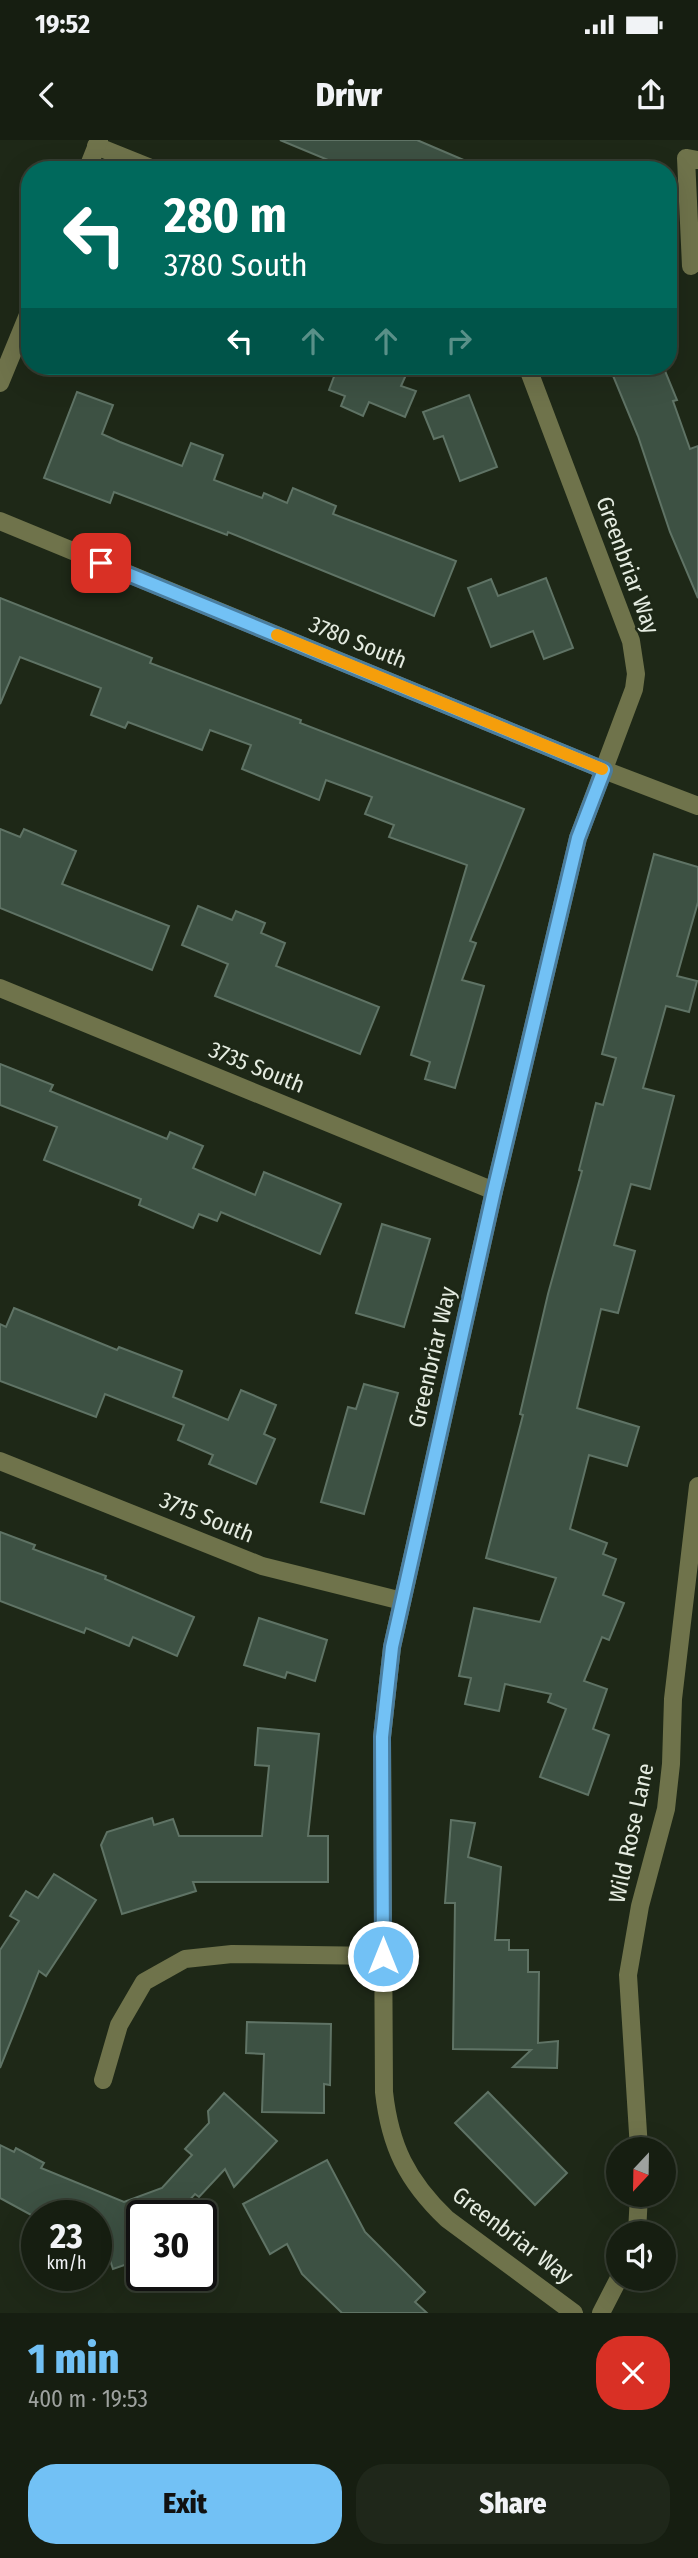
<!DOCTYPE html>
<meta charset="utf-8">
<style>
:root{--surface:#161e11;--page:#1f271a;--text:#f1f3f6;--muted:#9ea29f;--line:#353c31;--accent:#72c1f5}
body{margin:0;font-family:"Fira Sans Condensed",sans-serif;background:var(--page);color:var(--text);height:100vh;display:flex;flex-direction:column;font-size:26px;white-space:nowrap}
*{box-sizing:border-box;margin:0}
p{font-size:23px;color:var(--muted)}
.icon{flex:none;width:38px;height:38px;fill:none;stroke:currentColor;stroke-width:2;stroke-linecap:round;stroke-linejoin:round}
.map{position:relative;height:2173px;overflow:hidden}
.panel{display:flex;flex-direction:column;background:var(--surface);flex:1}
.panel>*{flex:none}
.hud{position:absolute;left:21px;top:21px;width:656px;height:214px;border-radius:28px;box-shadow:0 7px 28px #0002,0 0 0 2px var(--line);background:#00695c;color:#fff;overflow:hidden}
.needle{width:46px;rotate:202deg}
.buttons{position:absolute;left:606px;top:1997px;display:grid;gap:14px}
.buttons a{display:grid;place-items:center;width:70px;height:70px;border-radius:50%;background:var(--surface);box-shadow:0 7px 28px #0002,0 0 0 2px var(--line);font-size:35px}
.speed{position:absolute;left:21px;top:2060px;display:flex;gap:14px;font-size:35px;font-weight:700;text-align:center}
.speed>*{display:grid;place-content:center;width:91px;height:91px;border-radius:50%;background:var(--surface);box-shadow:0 7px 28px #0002,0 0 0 2px var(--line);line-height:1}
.speed small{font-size:18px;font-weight:400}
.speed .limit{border:4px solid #111;border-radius:10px;background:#fff;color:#111}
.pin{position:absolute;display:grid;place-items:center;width:60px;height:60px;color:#fff;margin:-30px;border-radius:14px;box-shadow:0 4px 10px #0006}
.me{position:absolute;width:77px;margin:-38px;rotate:0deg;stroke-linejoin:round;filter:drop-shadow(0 0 5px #0008)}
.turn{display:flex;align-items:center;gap:24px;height:147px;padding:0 28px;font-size:32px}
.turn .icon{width:91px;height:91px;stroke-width:2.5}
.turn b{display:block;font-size:49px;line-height:60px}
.lanes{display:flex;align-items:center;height:66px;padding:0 28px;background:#0003;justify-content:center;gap:35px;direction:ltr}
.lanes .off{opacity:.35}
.round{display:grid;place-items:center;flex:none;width:74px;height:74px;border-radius:28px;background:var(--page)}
.head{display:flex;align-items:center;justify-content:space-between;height:119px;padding:0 28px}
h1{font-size:42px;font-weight:800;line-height:52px;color:var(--accent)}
.cta{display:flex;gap:14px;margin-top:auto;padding:14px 28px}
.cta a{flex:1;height:80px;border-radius:28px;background:var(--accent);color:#111;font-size:28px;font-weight:800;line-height:80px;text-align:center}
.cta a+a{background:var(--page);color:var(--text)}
.status{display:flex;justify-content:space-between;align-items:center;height:49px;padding:0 35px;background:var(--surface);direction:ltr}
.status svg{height:19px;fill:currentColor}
header{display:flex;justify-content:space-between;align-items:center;height:91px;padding:0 28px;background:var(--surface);font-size:32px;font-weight:800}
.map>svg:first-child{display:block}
.building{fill:#3d5143;stroke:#5f7365;stroke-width:2}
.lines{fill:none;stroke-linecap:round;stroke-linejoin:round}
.minor{stroke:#6f734b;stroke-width:18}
.route-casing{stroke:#4a7d9f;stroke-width:18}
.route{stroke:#72c1f5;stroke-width:12}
.slow{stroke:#f59e0b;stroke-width:12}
.labels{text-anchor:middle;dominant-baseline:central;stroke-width:5;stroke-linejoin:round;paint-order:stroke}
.street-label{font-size:23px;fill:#e5ece1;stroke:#1e2817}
</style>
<div class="status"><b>19:52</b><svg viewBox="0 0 49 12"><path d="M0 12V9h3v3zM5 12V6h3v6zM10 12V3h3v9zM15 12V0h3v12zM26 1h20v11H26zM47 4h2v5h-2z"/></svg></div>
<header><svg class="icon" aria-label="back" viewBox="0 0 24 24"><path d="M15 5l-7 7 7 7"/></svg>Drivr<svg class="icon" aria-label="share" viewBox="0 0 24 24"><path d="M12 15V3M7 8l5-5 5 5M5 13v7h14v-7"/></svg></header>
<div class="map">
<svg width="698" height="2173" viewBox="0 0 698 2173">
<rect width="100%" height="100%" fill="#1e2817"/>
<g class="building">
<polygon points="280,0 417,0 487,30 352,30"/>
<polygon points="338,226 410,226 401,246 416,251 405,277 369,262 363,276 341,266 345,256 329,250"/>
<polygon points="609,226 663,226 677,260 673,261 690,309 698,306 698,458 670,392 638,296"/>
<polygon points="77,252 113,265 102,294 120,302 182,326 191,303 223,315 214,340 262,358 264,353 287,363 293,348 336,366 333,374 456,421 434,476 228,392 227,395 114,352 110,363 44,338"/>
<polygon points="469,255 497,327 460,341 443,296 434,299 423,272"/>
<polygon points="546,438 573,508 544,519 533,491 491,507 468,448 491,439 498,456"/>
<polygon points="0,458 152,518 150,523 301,580 300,583 524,669 470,801 476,803 462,840 484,846 455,948 425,939 430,922 411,915 467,725 389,697 394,685 365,674 372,657 326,640 319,660 242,629 251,605 210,590 202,610 128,582 125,588 91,575 101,548 20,517 0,564"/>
<polygon points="0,689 20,697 24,689 76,711 62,744 169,786 152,830 0,768"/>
<polygon points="654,714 698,727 698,762 677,836 697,841 689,872 666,866 643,948 674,956 650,1049 631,1044 614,1105 635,1111 618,1173 601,1169 577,1268 639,1287 627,1326 589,1315 570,1389 607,1403 603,1414 616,1419 603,1455 624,1463 609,1500 602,1497 584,1541 607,1549 593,1589 609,1595 588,1655 540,1637 566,1569 548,1562 551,1554 505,1544 499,1571 465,1564 471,1538 459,1536 474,1468 540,1482 556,1438 486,1418 523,1275 520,1274 548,1154 582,1031 579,1030 596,963 603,965 616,918 602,914"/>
<polygon points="198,766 232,780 236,771 265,783 261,793 285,803 276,826 379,867 360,914 215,856 228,824 182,805"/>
<polygon points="0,924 53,945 50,951 167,999 170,992 203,1006 193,1028 255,1055 264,1032 341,1064 320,1114 221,1072 217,1081 199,1074 193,1088 139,1065 141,1059 44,1020 57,987 0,965"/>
<polygon points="382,1084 430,1099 404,1187 356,1173"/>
<polygon points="14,1168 117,1210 119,1207 182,1231 173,1257 228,1280 241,1250 276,1265 264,1294 275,1299 256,1344 209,1324 213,1315 178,1300 184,1285 105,1254 96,1277 0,1241 0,1184 6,1187"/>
<polygon points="364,1244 398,1253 364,1374 321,1362 348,1267 356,1269"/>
<polygon points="0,1392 35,1405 33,1409 106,1436 105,1439 194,1477 177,1516 133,1497 129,1506 86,1488 84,1493 0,1461"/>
<polygon points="259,1478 327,1500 315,1541 287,1532 285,1538 244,1525"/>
<polygon points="258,1588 319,1594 308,1696 328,1696 328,1742 193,1742 196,1751 122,1774 101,1705 107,1692 152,1678 154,1685 173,1679 179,1696 262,1696 269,1626 255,1625"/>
<polygon points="451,1680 475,1683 468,1717 501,1727 495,1800 509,1800 509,1810 528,1810 528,1832 539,1832 538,1903 558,1901 557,1928 513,1927 531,1910 453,1909 455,1763 445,1763"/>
<polygon points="54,1734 96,1760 46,1836 39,1831 0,1928 0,1810 19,1781 10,1776 26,1751 38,1758"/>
<polygon points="247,1882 331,1884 330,1945 324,1944 324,1973 262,1972 264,1914 246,1913"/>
<polygon points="488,1952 567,2033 535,2065 455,1983"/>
<polygon points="224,1953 277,2001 234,2047 225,2029 199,2057 195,2054 175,2076 142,2076 142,2097 135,2099 142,2119 113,2129 107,2111 96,2107 96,2076 33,2076 0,2058 0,2005 14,2012 16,2008 44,2023 41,2028 124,2062 162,2048 192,2015 185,2009 209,1983 208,1971"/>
<polygon points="327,2020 365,2092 425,2152 415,2162 427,2173 342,2173 302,2134 287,2104 270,2114 243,2064"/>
</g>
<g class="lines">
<g class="minor">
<polyline points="96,6 156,30"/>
<polyline points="87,30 99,0"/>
<polyline points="691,126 686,18 698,20"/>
<path d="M 527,226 L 631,501 L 636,534 L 634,549 L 578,698 L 494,1051 L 392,1507 L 382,1597 L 384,1952 C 390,2006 407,2041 447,2079 L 574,2173"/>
<polyline points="0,243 30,170"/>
<polyline points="0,381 604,630 698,666"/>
<polyline points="0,848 494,1051"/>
<polyline points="0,1321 262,1426 402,1461"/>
<polyline points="103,1940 119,1885 144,1842 185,1819 232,1814 383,1816"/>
<polyline points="639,2009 628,1835 640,1766 666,1669 671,1624 673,1559 698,1346"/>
<polyline points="637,2093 639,2054"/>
<polyline points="601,2173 619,2138"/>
</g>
</g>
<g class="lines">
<defs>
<polyline id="route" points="101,423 604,630 578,698 494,1051 392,1507 382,1597 383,1816"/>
</defs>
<use href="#route" class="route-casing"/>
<use href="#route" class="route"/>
<polyline class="slow" points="277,495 602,629"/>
</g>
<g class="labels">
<g class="street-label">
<text transform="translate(628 425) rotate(70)">Greenbriar Way</text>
<text transform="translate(358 502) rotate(22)">3780 South</text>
<text transform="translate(257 927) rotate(22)">3735 South</text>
<text transform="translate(432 1217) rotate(-77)">Greenbriar Way</text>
<text transform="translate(207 1377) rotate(22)">3715 South</text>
<text transform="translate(631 1693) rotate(-78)">Wild Rose Lane</text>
<text transform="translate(513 2095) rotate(37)">Greenbriar Way</text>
</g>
</g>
</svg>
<div class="buttons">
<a><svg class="needle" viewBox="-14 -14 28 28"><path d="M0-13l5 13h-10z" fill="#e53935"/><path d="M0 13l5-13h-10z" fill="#9ea29f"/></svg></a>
<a><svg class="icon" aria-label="sound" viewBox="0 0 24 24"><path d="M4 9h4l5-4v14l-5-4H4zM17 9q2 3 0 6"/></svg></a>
</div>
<div class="speed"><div>23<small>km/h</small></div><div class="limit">30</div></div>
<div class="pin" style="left:101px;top:423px;background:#d93025"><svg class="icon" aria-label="arrive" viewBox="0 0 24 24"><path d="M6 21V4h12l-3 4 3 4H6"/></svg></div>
<svg class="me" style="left:383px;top:1816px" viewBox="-20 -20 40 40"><circle r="17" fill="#72c1f5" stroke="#fff" stroke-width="3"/><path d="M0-11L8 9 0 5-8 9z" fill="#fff"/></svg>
<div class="hud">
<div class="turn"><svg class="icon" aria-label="left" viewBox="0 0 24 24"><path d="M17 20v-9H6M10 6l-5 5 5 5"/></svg><div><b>280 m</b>3780 South</div></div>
<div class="lanes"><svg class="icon" aria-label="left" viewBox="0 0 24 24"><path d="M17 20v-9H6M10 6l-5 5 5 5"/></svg><svg class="icon off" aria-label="ahead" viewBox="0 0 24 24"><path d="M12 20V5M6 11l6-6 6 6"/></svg><svg class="icon off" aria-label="ahead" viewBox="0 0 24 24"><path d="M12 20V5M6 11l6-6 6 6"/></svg><svg class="icon off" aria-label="right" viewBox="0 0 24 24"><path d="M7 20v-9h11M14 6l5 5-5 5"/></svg></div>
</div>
</div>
<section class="panel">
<div class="head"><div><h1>1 min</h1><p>400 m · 19:53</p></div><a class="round" style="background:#d93025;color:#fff"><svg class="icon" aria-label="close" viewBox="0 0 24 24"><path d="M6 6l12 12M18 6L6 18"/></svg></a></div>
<div class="cta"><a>Exit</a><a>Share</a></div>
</section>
